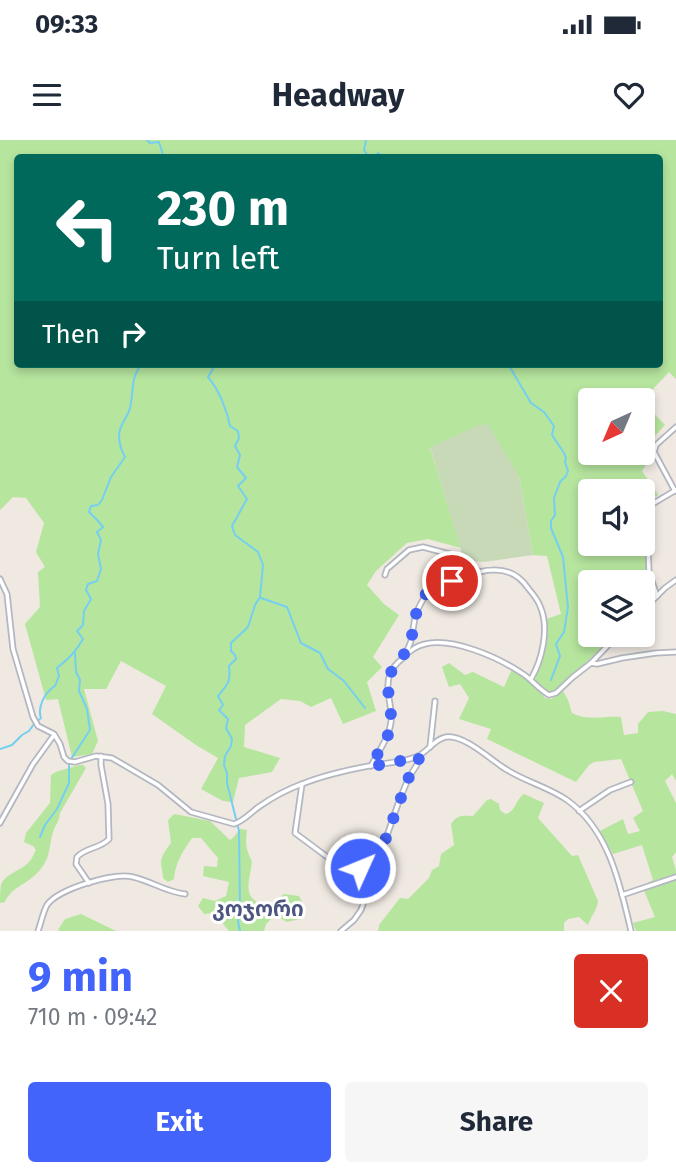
<!DOCTYPE html>
<meta charset="utf-8">
<style>
:root{--surface:#fff;--page:#f6f6f7;--text:#1f2937;--muted:#747a83;--accent:#4264fb}
body{margin:0;font-family:"Fira Sans","Noto Sans Georgian",sans-serif;background:var(--page);color:var(--text);height:100vh;display:flex;flex-direction:column;font-size:26px;white-space:nowrap}
*{box-sizing:border-box;margin:0}
p{font-size:23px;color:var(--muted)}
.icon{flex:none;width:38px;height:38px;fill:none;stroke:currentColor;stroke-width:2;stroke-linecap:round;stroke-linejoin:round}
.map{position:relative;height:791px;overflow:hidden}
.panel{display:flex;flex-direction:column;background:var(--surface);flex:1}
.panel>*{flex:none}
.top-card{position:absolute;left:14px;top:14px;width:649px;height:214px;border-radius:7px;box-shadow:0 4px 10px #0003;background:#00695c;color:#fff;overflow:hidden}
.needle{width:46px;rotate:224deg}
.fabs{position:absolute;left:578px;top:248px;display:grid;gap:14px}
.fabs a{display:grid;place-items:center;width:77px;height:77px;border-radius:7px;background:var(--surface);box-shadow:0 4px 10px #0003;font-size:35px}
.pin{position:absolute;display:grid;place-items:center;width:60px;height:60px;color:#fff;margin:-30px;border:4px solid #fff;border-radius:50%;box-shadow:0 2px 7px #0007}
.me{position:absolute;width:77px;margin:-38px;rotate:46deg;stroke-linejoin:round;filter:drop-shadow(0 0 5px #0008)}
.turn{display:flex;align-items:center;gap:24px;height:147px;padding:0 28px;font-size:32px}
.turn .icon{width:91px;height:91px;stroke-width:2.5}
.turn b{display:block;font-size:49px;line-height:60px}
.then{display:flex;align-items:center;height:66px;padding:0 28px;background:#0003;gap:14px;font-size:26px}
.round{display:grid;place-items:center;flex:none;width:74px;height:74px;border-radius:7px;background:var(--page)}
.head{display:flex;align-items:center;justify-content:space-between;height:119px;padding:0 28px}
h1{font-size:42px;font-weight:700;line-height:52px;color:var(--accent)}
.cta{display:flex;gap:14px;margin-top:auto;padding:14px 28px}
.cta a{flex:1;height:80px;border-radius:7px;background:var(--accent);color:#fff;font-size:28px;font-weight:700;line-height:80px;text-align:center}
.cta a+a{background:var(--page);color:var(--text)}
.status{display:flex;justify-content:space-between;align-items:center;height:49px;padding:0 35px;background:var(--surface);direction:ltr}
.status svg{height:19px;fill:currentColor}
header{display:flex;justify-content:space-between;align-items:center;height:91px;padding:0 28px;background:var(--surface);font-size:32px;font-weight:700}
.map>svg:first-child{display:block}
.green{fill:#b6e59e;fill-rule:evenodd}
.cemetery{fill:#c8d9b8}
.lines{fill:none;stroke-linecap:round;stroke-linejoin:round}
.stream{stroke:#75cff0;stroke-width:2}
.street-casing{stroke:#b4b7c1;stroke-width:7}
.street{stroke:#fff;stroke-width:3.5}
.route{stroke:#4264fb;stroke-width:12;stroke-dasharray:0 21.6}
.labels{text-anchor:middle;dominant-baseline:central;stroke-width:6;stroke-linejoin:round;paint-order:stroke}
.neighbourhood-label{font-size:21px;font-weight:bold;fill:#4d5680;stroke:#fff}
</style>
<div class="status"><b>09:33</b><svg viewBox="0 0 49 12"><path d="M0 12V9h3v3zM5 12V6h3v6zM10 12V3h3v9zM15 12V0h3v12zM26 1h20v11H26zM47 4h2v5h-2z"/></svg></div>
<header><svg class="icon" aria-label="menu" viewBox="0 0 24 24"><path d="M4 6h16M4 12h16M4 18h16"/></svg>Headway<svg class="icon" aria-label="heart" viewBox="0 0 24 24"><path d="M12 20l-8-8c-3-5 5-10 8-4 3-6 11-1 8 4z"/></svg></header>
<div class="map">
<svg width="676" height="791" viewBox="0 0 676 791">
<rect width="100%" height="100%" fill="#efe9e1"/>
<g class="green">
<path d="M 0,0 L 676,0 L 676,239 L 669,232 L 642,261 L 665,285 L 652,299 L 652,315 L 642,331 L 658,355 L 642,366 L 642,352 L 590,352 L 590,404 L 642,404 L 642,400 L 647,432 L 655,456 L 642,468 L 642,443 L 590,443 L 590,495 L 615,495 L 556,551 L 550,553 L 544,550 L 535,540 L 546,498 L 546,479 L 561,474 L 547,416 L 533,415 L 519,336 L 430,308 L 461,408 L 428,399 L 407,403 L 376,431 L 367,445 L 384,464 L 399,475 L 373,517 L 382,527 L 367,542 L 376,571 L 343,584 L 331,558 L 311,567 L 300,561 L 281,559 L 245,585 L 244,607 L 280,618 L 272,632 L 239,638 L 233,662 L 223,661 L 201,649 L 218,618 L 196,605 L 152,574 L 166,546 L 121,521 L 106,549 L 84,549 L 98,601 L 92,614 L 72,617 L 58,559 L 46,560 L 25,484 L 40,467 L 38,432 L 45,427 L 36,412 L 44,383 L 26,358 L 13,357 L 0,370 ZM 18,18 L 660,18 L 660,224 L 18,224 ZM 590,261 L 642,261 L 642,313 L 590,313 Z"/>
<path d="M 449,523 L 465,535 L 473,532 L 504,547 L 512,529 L 534,545 L 545,558 L 551,559 L 563,551 L 568,560 L 572,573 C 586,581 604,576 621,577 L 624,595 L 638,593 L 638,584 L 648,572 L 663,571 L 676,574 L 676,641 L 672,634 L 665,641 L 676,663 L 676,712 L 672,717 L 676,730 L 676,791 L 636,791 L 633,783 L 655,777 L 642,746 L 653,740 L 642,705 L 613,714 L 600,691 L 623,679 L 628,694 L 640,691 L 633,678 L 643,671 L 621,619 L 594,622 L 589,625 L 576,642 L 487,599 L 491,589 L 459,579 L 469,558 L 460,544 L 449,547 L 442,527 Z"/>
<path d="M 79,625 L 83,625 L 86,628 L 60,673 C 59,681 57,683 54,689 C 47,709 53,719 34,736 C 24,745 11,748 5,762 L 0,763 C 0,758 0,750 1,745 C 4,735 19,731 27,724 C 32,720 33,715 36,710 L 33,706 L 24,702 L 26,693 L 50,663 L 51,635 C 57,630 71,628 79,625 Z"/>
<path d="M 524,654 L 544,663 L 538,678 L 572,716 L 578,715 L 598,761 C 597,770 591,776 588,785 L 579,777 L 568,779 L 564,783 L 564,791 L 378,791 L 379,785 L 400,758 L 408,759 L 429,738 L 432,730 L 439,726 L 441,714 L 454,705 L 451,684 C 458,674 462,676 473,676 L 487,660 L 491,659 L 499,664 L 500,670 L 505,674 C 516,672 515,660 524,654 Z"/>
<path d="M 174,674 L 210,681 L 230,700 C 235,697 236,693 240,689 L 247,690 C 245,702 246,711 252,721 C 250,742 239,762 270,765 L 284,754 L 299,756 C 304,765 305,770 300,779 L 287,782 L 275,775 L 266,784 L 264,791 L 229,791 L 214,773 L 204,774 L 198,766 L 203,758 L 215,761 L 226,756 L 229,742 L 203,736 L 204,726 L 217,727 L 218,718 L 201,698 L 192,698 C 183,711 175,723 174,739 L 168,742 L 163,738 C 163,732 161,728 161,722 C 161,716 167,708 171,703 L 168,680 Z"/>
<polygon points="81,774 116,791 60,791 58,790 65,779"/>
</g>
<polygon class="cemetery" points="488,284 519,336 533,415 484,422 464,420 430,307 477,286"/>
<g class="lines">
<g class="stream">
<polyline points="147,0 150,3 159,2 164,18"/>
<polyline points="366,0 364,10 369,18"/>
<polyline points="375,18 378,13 384,18"/>
<path d="M 211,224 L 213,229 L 208,237 C 219,250 227,270 230,286 L 238,291 L 239,298 L 235,306 L 240,315 L 237,327 L 246,338 L 238,346 L 247,359 L 232,386 L 235,395 L 258,412 L 263,425 L 260,457 L 255,465 L 248,487 L 231,503 L 231,511 L 235,515 L 236,519 L 229,526 C 231,542 228,544 218,556 L 223,565 L 219,570 L 228,579 L 226,588 L 232,599 L 231,606 L 225,616 L 224,625 L 227,633 L 227,643 L 239,691 L 240,769 L 238,781 L 240,791"/>
<polyline points="508,224 531,263 544,272 554,286 552,295 564,313 566,318 565,322 568,331 566,336 560,342 554,358 555,375 551,381 551,388 563,417 568,467 564,492 556,504 560,516 551,540"/>
<polyline points="261,458 287,467 301,503 320,513 328,529 344,541 365,568"/>
<path d="M 0,609 L 12,605 L 22,595 L 29,591 L 34,584 L 41,578 C 37,567 45,552 55,546 L 59,536 L 57,528 C 69,518 75,513 83,499 L 77,491 L 83,485 L 84,471 L 91,459 L 86,450 L 88,444 L 97,441 L 101,429 L 98,414 L 101,400 L 97,392 L 103,387 L 98,381 L 89,372 L 91,366 L 98,365 L 102,360 L 111,337 L 125,317 C 121,310 119,303 119,295 C 119,285 128,277 130,268 C 134,252 130,237 142,224"/>
<polyline points="40,697 45,685 57,669 69,643 69,625 71,619 90,590 87,569 79,551 80,540 76,532 75,513"/>
</g>
<defs>
<g id="street">
<polyline points="675,351 654,312 656,305 676,287"/>
<polyline points="385,435 387,429 409,410 423,407 453,415 463,430 478,431"/>
<path d="M 0,439 L 7,454 L 13,509 L 33,577 L 38,586 L 54,594 L 60,604 L 64,617 L 68,621 L 75,622 L 96,616 L 112,618 L 158,645 L 191,672 L 234,684 C 244,681 251,672 260,666 C 273,657 288,649 302,644 C 324,635 352,629 374,625 C 388,623 402,622 416,617 C 427,613 434,599 446,597 C 462,594 488,617 501,626 C 522,641 547,646 567,660 C 609,690 620,744 631,791"/>
<polyline points="657,456 649,432 648,406 644,390 644,376 649,366 676,350"/>
<polyline points="642,471 665,448 676,440"/>
<path d="M 405,513 C 414,502 412,487 416,474 C 420,463 427,453 433,443 C 441,442 448,442 455,440 C 467,437 479,430 492,430 C 507,429 519,435 528,448 C 533,454 538,460 540,466 C 550,488 542,520 531,539"/>
<polyline points="591,523 618,495"/>
<polyline points="430,607 435,561"/>
<path d="M 371,626 C 378,612 389,598 391,582 C 393,567 384,549 390,534 C 392,528 398,522 403,518 C 409,511 416,506 425,504 C 452,497 497,517 520,532 C 531,538 538,549 549,555 L 556,553 L 573,537 L 591,523 L 597,524 L 622,518 L 656,513 L 676,512"/>
<polyline points="302,644 295,693 334,722 347,724 358,729 377,722"/>
<polyline points="579,671 610,650 631,642"/>
<polyline points="0,683 33,624 54,595"/>
<path d="M 89,743 L 76,724 L 77,717 C 86,707 100,709 109,699 L 108,664 L 101,625 L 101,616"/>
<polyline points="622,755 676,737"/>
<path d="M 38,791 C 41,783 43,772 47,765 C 58,749 114,732 133,737 C 151,741 166,752 185,754"/>
<polyline points="341,791 354,780 361,770 398,664 408,639 418,623 418,616"/>
</g>
</defs>
<use href="#street" class="street-casing"/>
<use href="#street" class="street"/>
</g>
<g class="lines">
<polyline class="route" points="360,728 377,722 408,639 419,620 418,616 389,624 371,626 389,593 390,587 391,572 388,549 389,535 410,506 416,474 424,457 433,443 452,441"/>
</g>
<g class="labels">
<g class="neighbourhood-label">
<text x="258" y="769">კოჯორი</text>
</g>
</g>
</svg>
<div class="fabs">
<a><svg class="needle" viewBox="-14 -14 28 28"><path d="M0-13l5 13h-10z" fill="#e53935"/><path d="M0 13l5-13h-10z" fill="#747a83"/></svg></a>
<a><svg class="icon" aria-label="sound" viewBox="0 0 24 24"><path d="M4 9h4l5-4v14l-5-4H4zM17 9q2 3 0 6"/></svg></a>
<a><svg class="icon" aria-label="layers" viewBox="0 0 24 24"><path d="M12 4l9 5-9 5-9-5zM3 14l9 5 9-5"/></svg></a>
</div>
<div class="pin" style="left:452px;top:441px;background:#d93025"><svg class="icon" aria-label="arrive" viewBox="0 0 24 24"><path d="M6 21V4h12l-3 4 3 4H6"/></svg></div>
<svg class="me" style="left:360px;top:728px" viewBox="-20 -20 40 40"><circle r="17" fill="#4264fb" stroke="#fff" stroke-width="3"/><path d="M0-11L8 9 0 5-8 9z" fill="#fff"/></svg>
<div class="top-card">
<div class="turn"><svg class="icon" aria-label="left" viewBox="0 0 24 24"><path d="M17 20v-9H6M10 6l-5 5 5 5"/></svg><div><b>230 m</b>Turn left</div></div>
<div class="then">Then<svg class="icon" aria-label="right" viewBox="0 0 24 24"><path d="M7 20v-9h11M14 6l5 5-5 5"/></svg></div>
</div>
</div>
<section class="panel">
<div class="head"><div><h1>9 min</h1><p>710 m · 09:42</p></div><a class="round" style="background:#d93025;color:#fff"><svg class="icon" aria-label="close" viewBox="0 0 24 24"><path d="M6 6l12 12M18 6L6 18"/></svg></a></div>
<div class="cta"><a>Exit</a><a>Share</a></div>
</section>
